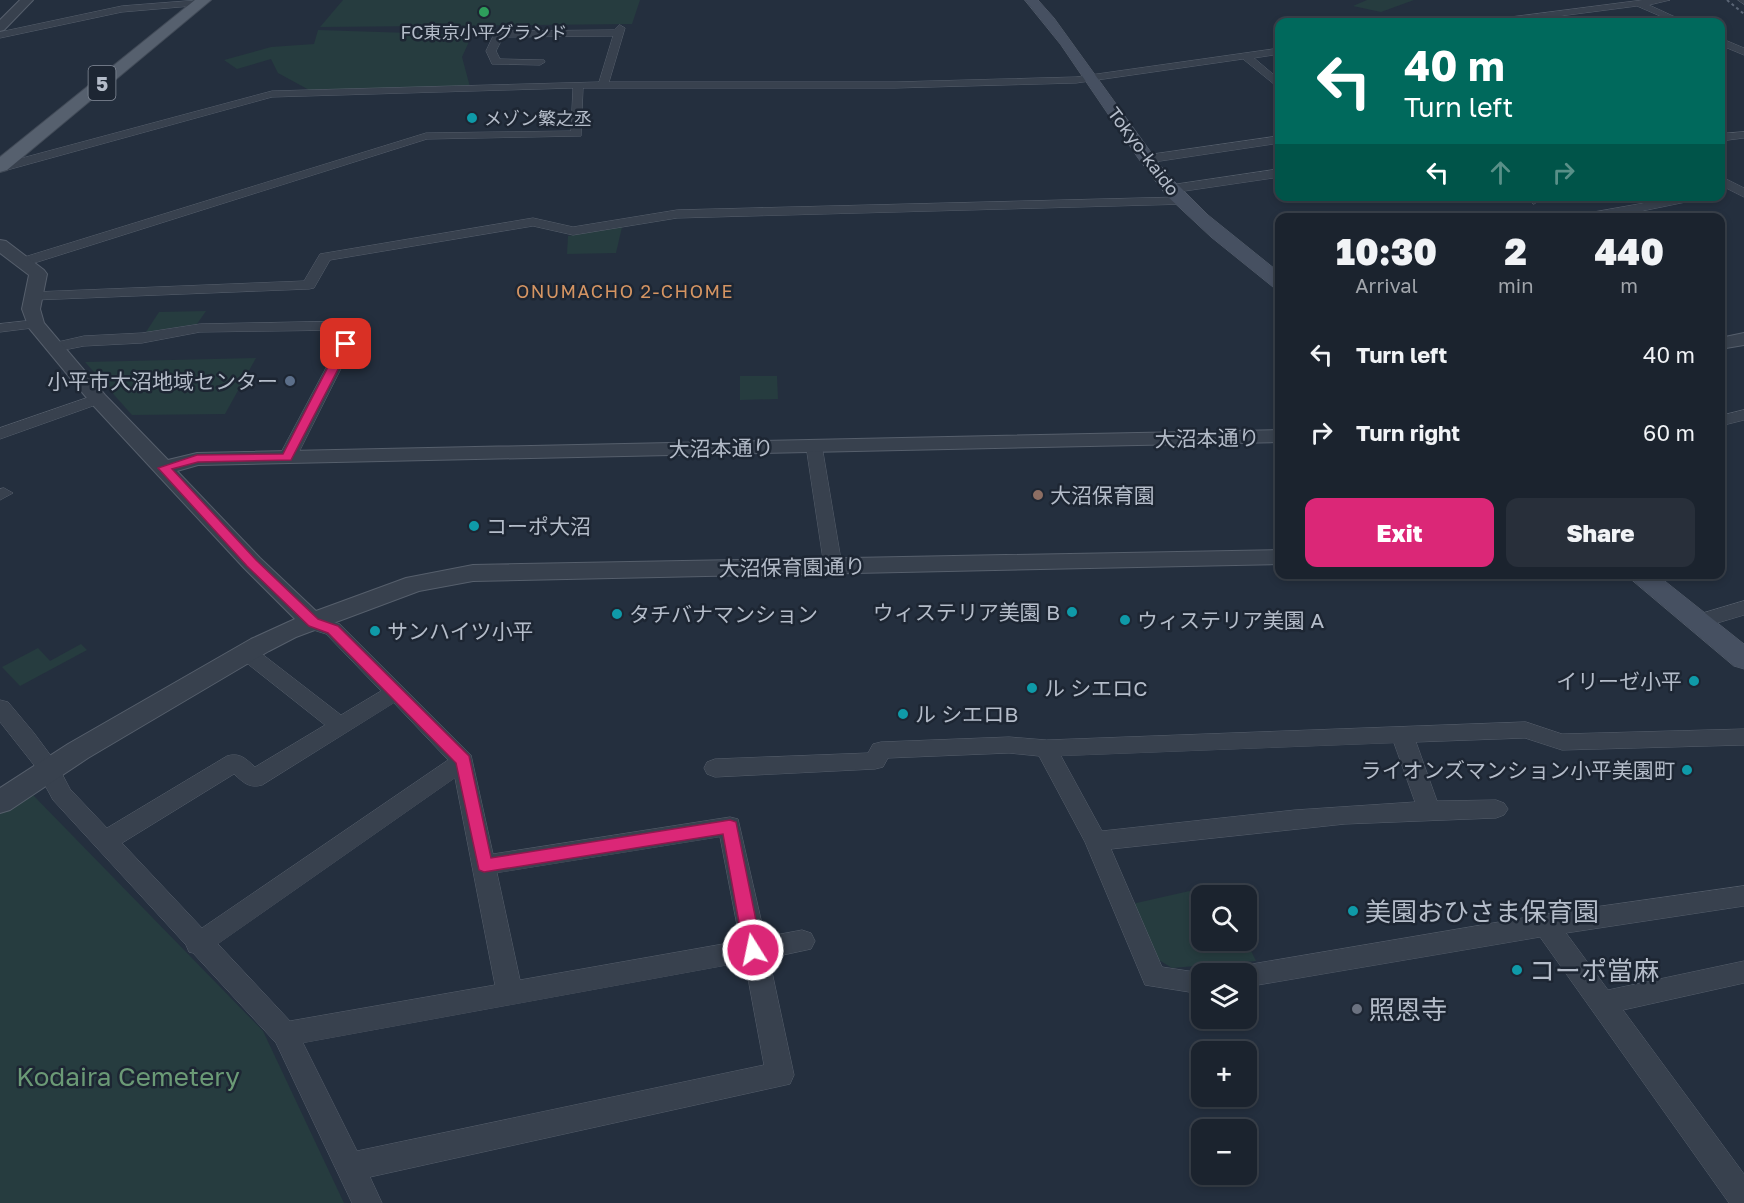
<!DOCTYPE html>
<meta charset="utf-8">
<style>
:root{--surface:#1b232e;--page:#282f3a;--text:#f1f3f6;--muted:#a0a4aa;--line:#39404a;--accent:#db2777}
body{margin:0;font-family:"Golos Text","Noto Sans JP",sans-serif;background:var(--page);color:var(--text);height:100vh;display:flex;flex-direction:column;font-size:22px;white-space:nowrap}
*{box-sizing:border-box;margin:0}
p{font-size:20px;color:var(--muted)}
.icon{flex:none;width:33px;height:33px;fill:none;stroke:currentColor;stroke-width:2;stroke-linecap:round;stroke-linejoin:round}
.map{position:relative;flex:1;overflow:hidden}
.side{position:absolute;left:1275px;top:213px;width:450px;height:366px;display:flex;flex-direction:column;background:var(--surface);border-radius:12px;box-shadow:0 3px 9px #0003,0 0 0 2px var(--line)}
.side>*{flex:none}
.hud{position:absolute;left:1275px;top:18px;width:450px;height:183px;border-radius:12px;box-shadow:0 3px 9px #0003,0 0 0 2px var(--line);background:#00695c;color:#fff;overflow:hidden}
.controls{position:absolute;left:1191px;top:885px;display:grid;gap:12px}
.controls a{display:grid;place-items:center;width:66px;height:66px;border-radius:12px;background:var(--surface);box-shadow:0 3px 9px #0003,0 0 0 2px var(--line);font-size:30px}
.pin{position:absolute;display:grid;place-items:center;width:51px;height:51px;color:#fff;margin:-26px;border-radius:12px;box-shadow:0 3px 9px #0006}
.me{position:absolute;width:66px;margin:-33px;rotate:350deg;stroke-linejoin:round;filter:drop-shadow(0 0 4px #0008)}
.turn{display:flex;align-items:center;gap:21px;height:126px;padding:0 30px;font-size:27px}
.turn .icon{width:78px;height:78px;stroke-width:2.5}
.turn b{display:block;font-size:42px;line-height:51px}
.lanes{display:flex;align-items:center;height:57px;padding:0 30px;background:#0003;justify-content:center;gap:30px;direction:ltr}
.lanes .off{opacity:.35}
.eta{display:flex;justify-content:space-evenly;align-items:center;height:102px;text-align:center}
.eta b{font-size:36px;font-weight:800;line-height:42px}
.button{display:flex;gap:12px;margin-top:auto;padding:12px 30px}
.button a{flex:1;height:69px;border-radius:12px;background:var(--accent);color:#fff;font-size:24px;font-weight:800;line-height:69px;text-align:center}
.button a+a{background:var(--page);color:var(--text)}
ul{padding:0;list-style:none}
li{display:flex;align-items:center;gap:18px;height:78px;padding:0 30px}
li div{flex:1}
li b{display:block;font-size:22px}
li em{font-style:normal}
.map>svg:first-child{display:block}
.green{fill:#263c3f}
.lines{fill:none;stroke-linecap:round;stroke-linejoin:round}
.minor-casing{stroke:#565f6c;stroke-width:1}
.tertiary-casing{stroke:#565f6c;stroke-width:2}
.secondary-casing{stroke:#565f6c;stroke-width:1}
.primary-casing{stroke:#414a57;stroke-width:2}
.minor{fill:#38414e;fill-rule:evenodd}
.tertiary{fill:#38414e;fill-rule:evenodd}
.secondary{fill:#465061;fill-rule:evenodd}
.primary{fill:#56606e;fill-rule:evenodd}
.rail{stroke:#5a6575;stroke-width:2;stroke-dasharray:3 3;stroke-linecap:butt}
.route{fill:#db2777;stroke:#8e194d;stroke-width:1.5}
.leisure-dot{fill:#2e9e5b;stroke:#1d2633;stroke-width:2}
.culture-dot{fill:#0f9aa8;stroke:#1d2633;stroke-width:2}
.service-dot{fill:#5c6f8a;stroke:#1d2633;stroke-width:2}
.education-dot{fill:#8d6e63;stroke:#1d2633;stroke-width:2}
.worship-dot{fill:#6b7280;stroke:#1d2633;stroke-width:2}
.labels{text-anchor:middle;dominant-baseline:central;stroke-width:5;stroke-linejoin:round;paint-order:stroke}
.far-poi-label{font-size:18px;fill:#b4bcc9;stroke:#1d2633}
.far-street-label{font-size:18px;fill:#b4bcc9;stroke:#1d2633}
.far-neighbourhood-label{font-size:18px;letter-spacing:1.5px;fill:#d59563;stroke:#1d2633}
.shield{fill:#1d2633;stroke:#878f9c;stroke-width:1.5}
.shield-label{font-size:20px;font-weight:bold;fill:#b4bcc9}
.poi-label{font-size:21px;fill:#b4bcc9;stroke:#1d2633;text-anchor:start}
.street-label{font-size:21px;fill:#b4bcc9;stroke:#1d2633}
.near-poi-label{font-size:26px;fill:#b4bcc9;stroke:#1d2633;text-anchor:start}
.near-park-label{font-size:26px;fill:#6b9a76;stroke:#1d2633}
</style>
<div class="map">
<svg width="1744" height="1203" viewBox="0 0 1744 1203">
<rect width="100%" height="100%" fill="#242f3e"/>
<g class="green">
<polygon points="343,0 640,0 632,24 320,27"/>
<polygon points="1367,0 1414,0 1381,12 1353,6"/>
<polygon points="318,30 472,35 462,57 470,87 311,91 278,73 271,59 237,69 224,60 271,47 314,44"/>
<polygon points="622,227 616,253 567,254 568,236"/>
<polygon points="206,311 197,324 146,332 159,312"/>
<polygon points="256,358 225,414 132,415 85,362"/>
<polygon points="740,376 777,376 778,399 740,400"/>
<polygon points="81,644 87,650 20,686 2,667 38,648 50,661"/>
<polygon points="32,794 263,1031 344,1203 0,1203 0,814"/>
<polygon points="1216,885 1222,895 1202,896 1202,940 1246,941 1256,961 1172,968 1159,960 1132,904"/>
</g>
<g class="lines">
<defs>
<g id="minor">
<polygon points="200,0 203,1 203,5 122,12 0,38 0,32 122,6"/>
<polygon points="1643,0 1670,0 1649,5 1686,22 1674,22 1637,6 1514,22 1491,22 1496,19"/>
<polygon points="1738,0 1744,0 1744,4"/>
<polygon points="620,25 625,28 609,82 895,82 1076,77 1280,48 1280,54 1254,58 1280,80 1280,89 1243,59 1076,83 895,88 583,88 581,136 427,139 28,265 23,266 16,262 18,259 426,133 571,131 573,88 272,97 0,172 0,164 272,91 599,82 613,36 503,37 496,51 500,59 544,60 545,62 540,65 492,64 486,51 494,34 499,31 614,30"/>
<polygon points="1720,38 1744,48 1744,55 1720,45"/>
<polygon points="1744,132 1744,138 1720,141 1720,134"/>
<polygon points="1280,136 1280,143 1147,163 1141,159 1147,155"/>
<polygon points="1280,169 1280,177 1171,193 1165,189 1171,185"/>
<polygon points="1720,176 1744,188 1744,197 1720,185"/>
<polygon points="1524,196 1538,196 1540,200 1534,204"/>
<polygon points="1684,196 1715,196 1608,218 1577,218 1583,214"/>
<polygon points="1182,197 1187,198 1187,204 677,218 573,235 533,226 330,260 314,288 309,289 34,300 27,296 34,292 304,281 320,254 533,218 573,227 677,210"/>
<polygon points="35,320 42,324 40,327 0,332 0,324"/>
<polygon points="356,321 363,325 296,458 287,463 278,458 346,330 200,332 142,343 84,346 54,352 46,347 49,344 84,336 142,333 200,324"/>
<polygon points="98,394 104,396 106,399 104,402 0,439 0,428"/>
<polygon points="1744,410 1744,420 1720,426 1720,416"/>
<polygon points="814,441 822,446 842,566 840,570 826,570 824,566 806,446"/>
<polygon points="4,488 13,493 0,500 0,489"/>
<polygon points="1744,601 1744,615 1697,629 1690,627 1687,622 1690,617"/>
<path d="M 314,616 L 340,624 L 471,755 L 493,854 L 730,817 L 738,819 L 765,937 L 802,930 L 811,933 L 815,941 L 811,949 L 769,958 L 794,1075 L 790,1084 L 370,1177 L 382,1203 L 352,1203 L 276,1043 L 193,953 L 189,952 L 186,945 L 53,800 L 34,765 L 0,722 L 0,700 L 8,702 L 34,733 L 57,764 L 70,789 L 107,828 L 227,756 C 240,752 246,759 255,767 L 325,725 L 239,657 L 236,652 L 239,647 L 253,647 L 341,715 L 381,691 L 326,634 L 307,628 L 304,623 L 307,618 ZM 394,703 L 448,760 L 202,928 L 122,843 L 234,774 C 243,782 249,789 262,785 ZM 455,778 L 495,985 L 290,1021 L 218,944 ZM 720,837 L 740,941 L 520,980 L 497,873 ZM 745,962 L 764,1065 L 357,1151 L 303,1043 Z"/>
<path d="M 1526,722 L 1562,734 L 1744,729 L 1744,745 L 1562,750 L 1525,738 L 1416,742 L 1437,801 L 1496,800 L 1504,803 L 1508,809 L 1504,815 L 1496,818 L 1345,824 L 1111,849 L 1162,967 L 1208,974 L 1202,974 L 1202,994 L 1145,985 L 1085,842 L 1039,756 L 1009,753 L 888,758 L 883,767 L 875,769 L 715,777 L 707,774 L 704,768 L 707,762 L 715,759 L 868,753 L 873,744 L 881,742 L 1009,737 L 1046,740 ZM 1394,743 L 1415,802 L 1295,810 L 1102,831 L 1061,756 Z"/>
<polygon points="1744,886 1744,906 1566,933 1608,990 1744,961 1744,983 1623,1010 1744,1174 1744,1203 1729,1203 1540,937 1246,987 1246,974 1234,974 1237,968 1246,965 1546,914"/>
</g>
<g id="tertiary">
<polygon points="20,0 33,0 4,30 0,31 0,20"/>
<polygon points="0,240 6,241 44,270 47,274 40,309 44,323 105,395 168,460 197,453 1280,430 1280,442 198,465 177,471 260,558 316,611 406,578 473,565 1280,550 1280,564 473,581 419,591 296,637 269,651 88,758 10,810 0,813 0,788 68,744 251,639 295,619 244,568 91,403 29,328 22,309 29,275 0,253"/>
<polygon points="1744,333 1744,345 1720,349 1720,338"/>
</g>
<g id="secondary">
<polygon points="1025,0 1038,0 1054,18 1166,173 1208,215 1280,273 1280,289 1273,287 1211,237 1166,195 1138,158 1061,45"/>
<polygon points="1625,574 1656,574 1744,644 1744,669 1734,666"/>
</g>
<polygon id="primary" points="195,0 211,0 7,170 0,172 0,157"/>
</defs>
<use href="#minor" class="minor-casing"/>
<use href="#tertiary" class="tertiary-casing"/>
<use href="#secondary" class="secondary-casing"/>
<use href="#primary" class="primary-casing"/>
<use href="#minor" class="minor"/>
<use href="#tertiary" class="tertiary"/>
<use href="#secondary" class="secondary"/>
<use href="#primary" class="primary"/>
<polyline class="rail" points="1727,0 1744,14"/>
</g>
<polygon class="route" points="346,341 351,344 291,460 198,462 172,469 256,560 318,619 338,626 469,756 491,858 730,820 736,822 762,950 759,955 753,957 747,955 744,950 723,834 484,872 479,870 456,763 328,633 309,626 247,566 158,468 197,455 283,454 340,344"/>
<circle class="leisure-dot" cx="484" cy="12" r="6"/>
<g class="culture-dot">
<circle cx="472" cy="118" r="6"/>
<circle cx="474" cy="526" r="6"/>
<circle cx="1072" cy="612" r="6"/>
<circle cx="617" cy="614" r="6"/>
<circle cx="1125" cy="620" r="6"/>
<circle cx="375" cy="631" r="6"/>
<circle cx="1694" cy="681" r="6"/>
<circle cx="1032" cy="688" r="6"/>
<circle cx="903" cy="714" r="6"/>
<circle cx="1687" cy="770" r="6"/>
<circle cx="1353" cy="911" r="6"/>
<circle cx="1517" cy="970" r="6"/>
</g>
<circle class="service-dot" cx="290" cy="381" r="6"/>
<circle class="education-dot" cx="1038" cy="495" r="6"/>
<circle class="worship-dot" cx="1357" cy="1009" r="6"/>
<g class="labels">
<g class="far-poi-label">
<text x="484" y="32">FC東京小平グランド</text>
<text x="484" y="118" text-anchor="start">メゾン繁之丞</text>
</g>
<g class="far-street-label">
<text transform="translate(1144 151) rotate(53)">Tokyo-kaido</text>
</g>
<g class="far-neighbourhood-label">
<text x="625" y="291">ONUMACHO 2-CHOME</text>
</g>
<rect class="shield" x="88.5" y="66" width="27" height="34" rx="4.5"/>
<g class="shield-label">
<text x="102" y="83">5</text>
</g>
<g class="poi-label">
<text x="278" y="381" text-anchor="end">小平市大沼地域センター</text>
<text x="1050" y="495">大沼保育園</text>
<text x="486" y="526">コーポ大沼</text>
<text x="1060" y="612" text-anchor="end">ウィステリア美園 B</text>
<text x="629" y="614">タチバナマンション</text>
<text x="1137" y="620">ウィステリア美園 A</text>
<text x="387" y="631">サンハイツ小平</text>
<text x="1682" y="681" text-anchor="end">イリーゼ小平</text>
<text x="1044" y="688">ル シエロC</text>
<text x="915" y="714">ル シエロB</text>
<text x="1675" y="770" text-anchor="end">ライオンズマンション小平美園町</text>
</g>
<g class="street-label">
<text transform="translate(1207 438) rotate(-1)">大沼本通り</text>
<text transform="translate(721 448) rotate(-1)">大沼本通り</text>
<text transform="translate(792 567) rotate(-1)">大沼保育園通り</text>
</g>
<g class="near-poi-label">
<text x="1365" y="911">美園おひさま保育園</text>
<text x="1529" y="970">コーポ當麻</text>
<text x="1369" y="1009">照恩寺</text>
</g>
<g class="near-park-label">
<text x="128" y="1076">Kodaira Cemetery</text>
</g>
</g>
</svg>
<div class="controls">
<a><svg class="icon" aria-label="search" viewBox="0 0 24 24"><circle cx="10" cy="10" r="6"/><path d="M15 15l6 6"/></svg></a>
<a><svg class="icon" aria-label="layers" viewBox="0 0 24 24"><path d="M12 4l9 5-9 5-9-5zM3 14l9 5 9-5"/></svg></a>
<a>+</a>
<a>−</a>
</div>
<div class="pin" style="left:346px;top:344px;background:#d93025"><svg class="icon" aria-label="arrive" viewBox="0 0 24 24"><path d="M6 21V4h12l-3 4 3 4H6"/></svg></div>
<svg class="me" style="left:753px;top:950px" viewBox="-20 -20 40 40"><circle r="17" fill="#db2777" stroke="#fff" stroke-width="3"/><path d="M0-11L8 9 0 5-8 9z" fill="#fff"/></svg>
<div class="hud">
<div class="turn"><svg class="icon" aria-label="left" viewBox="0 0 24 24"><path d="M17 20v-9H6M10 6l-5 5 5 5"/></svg><div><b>40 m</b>Turn left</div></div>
<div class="lanes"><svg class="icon" aria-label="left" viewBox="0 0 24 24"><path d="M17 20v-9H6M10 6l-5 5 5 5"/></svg><svg class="icon off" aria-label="ahead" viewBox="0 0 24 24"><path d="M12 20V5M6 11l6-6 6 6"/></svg><svg class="icon off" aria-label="right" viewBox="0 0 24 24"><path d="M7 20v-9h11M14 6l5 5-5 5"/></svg></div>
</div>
<section class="side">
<div class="eta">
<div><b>10:30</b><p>Arrival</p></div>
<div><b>2</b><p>min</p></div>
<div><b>440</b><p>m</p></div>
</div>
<ul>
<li><svg class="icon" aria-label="left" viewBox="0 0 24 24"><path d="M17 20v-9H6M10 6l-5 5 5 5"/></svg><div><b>Turn left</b></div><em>40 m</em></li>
<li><svg class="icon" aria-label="right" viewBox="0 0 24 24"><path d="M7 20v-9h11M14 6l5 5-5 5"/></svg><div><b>Turn right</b></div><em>60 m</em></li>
</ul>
<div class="button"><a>Exit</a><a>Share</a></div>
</section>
</div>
